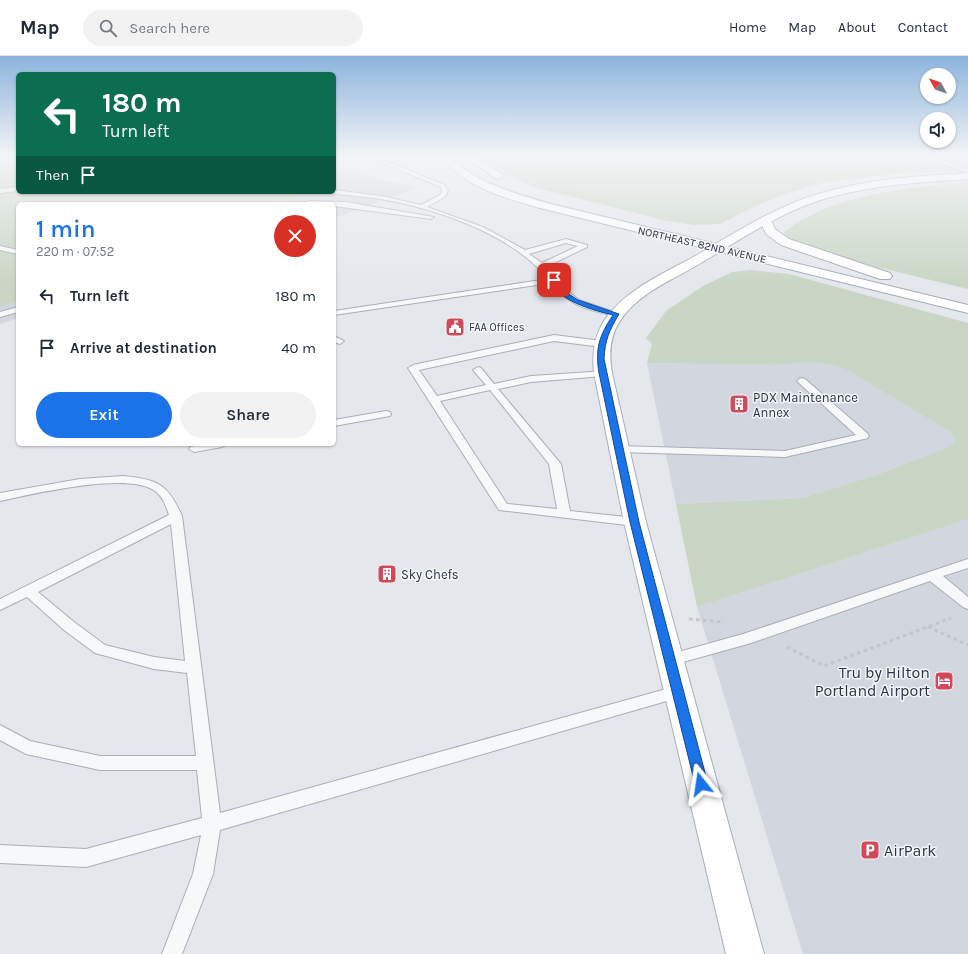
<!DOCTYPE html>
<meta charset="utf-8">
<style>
:root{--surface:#fff;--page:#f2f2f3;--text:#1f2937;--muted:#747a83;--line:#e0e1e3;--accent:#1a73e8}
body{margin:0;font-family:Karla,sans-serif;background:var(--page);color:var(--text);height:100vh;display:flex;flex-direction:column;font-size:15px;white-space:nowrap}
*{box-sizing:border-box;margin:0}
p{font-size:13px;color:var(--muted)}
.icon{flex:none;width:22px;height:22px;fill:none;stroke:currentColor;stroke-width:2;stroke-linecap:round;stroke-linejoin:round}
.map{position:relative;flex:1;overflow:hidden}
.sheet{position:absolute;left:16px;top:146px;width:320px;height:244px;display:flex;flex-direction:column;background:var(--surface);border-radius:6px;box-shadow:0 1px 3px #0004}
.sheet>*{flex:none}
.hud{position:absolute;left:16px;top:16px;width:320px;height:122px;border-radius:6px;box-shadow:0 1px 3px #0004;background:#0b6e4f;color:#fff;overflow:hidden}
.needle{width:26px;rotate:310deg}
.fabs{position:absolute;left:920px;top:12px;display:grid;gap:8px}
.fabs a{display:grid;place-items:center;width:36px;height:36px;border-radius:50%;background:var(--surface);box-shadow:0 1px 3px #0004;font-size:20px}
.pin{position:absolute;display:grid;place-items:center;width:34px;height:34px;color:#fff;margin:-17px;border-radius:8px;box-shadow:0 2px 6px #0006}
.me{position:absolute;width:44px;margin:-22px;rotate:345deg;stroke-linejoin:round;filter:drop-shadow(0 0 3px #0008)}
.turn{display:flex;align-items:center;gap:14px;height:84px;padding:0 20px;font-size:18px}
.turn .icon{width:52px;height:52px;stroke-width:2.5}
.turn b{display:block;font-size:28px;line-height:34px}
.then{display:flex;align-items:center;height:38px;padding:0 20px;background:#0003;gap:8px;font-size:15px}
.round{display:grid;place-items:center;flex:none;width:42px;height:42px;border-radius:21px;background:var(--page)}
.head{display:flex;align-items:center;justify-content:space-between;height:68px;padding:0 20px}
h1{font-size:24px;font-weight:600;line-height:30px;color:var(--accent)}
.action{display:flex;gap:8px;margin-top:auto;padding:8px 20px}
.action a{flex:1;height:46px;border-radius:24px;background:var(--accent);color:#fff;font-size:16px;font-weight:600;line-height:46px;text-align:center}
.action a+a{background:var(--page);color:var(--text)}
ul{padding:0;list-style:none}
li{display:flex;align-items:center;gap:12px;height:52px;padding:0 20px}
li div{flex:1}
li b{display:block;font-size:15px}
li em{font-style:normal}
header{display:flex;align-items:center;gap:24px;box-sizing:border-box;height:56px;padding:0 20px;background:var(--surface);border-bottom:1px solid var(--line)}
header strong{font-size:19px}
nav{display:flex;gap:22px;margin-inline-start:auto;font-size:14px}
.search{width:280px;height:36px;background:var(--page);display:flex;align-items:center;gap:10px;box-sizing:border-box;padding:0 14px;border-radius:22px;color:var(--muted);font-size:15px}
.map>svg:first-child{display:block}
.built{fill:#d2d6de}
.green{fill:#c9d6c5}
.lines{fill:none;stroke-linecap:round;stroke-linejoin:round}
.lane-casing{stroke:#a9aeb7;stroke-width:2}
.secondary-casing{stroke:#a9aeb7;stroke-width:2}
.primary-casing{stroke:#a3abb8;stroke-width:2}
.path-far1{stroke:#c2c5cb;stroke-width:1;stroke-dasharray:1.5 1.5;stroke-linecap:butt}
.path{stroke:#c2c5cb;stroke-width:3;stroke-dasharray:3.5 3.5;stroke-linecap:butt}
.lane{fill:#f7f8fa;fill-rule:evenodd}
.secondary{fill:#fff;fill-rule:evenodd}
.primary{fill:#fff;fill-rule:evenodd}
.route{fill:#1a73e8;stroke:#114b97}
.labels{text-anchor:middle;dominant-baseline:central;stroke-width:3;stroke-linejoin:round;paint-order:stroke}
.far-street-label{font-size:11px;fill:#2b3445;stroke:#f4f6f9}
.far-poi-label{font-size:11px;fill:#2b3445;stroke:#f4f6f9;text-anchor:start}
.poi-label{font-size:13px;fill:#2b3445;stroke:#f4f6f9;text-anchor:start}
.near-poi-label{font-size:16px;fill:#2b3445;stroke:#f4f6f9;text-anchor:end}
</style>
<header>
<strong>Map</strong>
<div class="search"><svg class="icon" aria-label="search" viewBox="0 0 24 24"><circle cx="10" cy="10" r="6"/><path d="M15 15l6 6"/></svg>Search here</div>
<nav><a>Home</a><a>Map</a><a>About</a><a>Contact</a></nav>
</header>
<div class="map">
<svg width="968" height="898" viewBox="0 0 968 898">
<rect width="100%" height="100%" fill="#e4e7ec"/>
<g class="built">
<polygon points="0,101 18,101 18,136 334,136 334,111 391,126 416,130 409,135 334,162 334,148 18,148 18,262 0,268"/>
<polygon points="915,101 968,101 968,114 950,115"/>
<polygon points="815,306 830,307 845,313 950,376 955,384 951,390 879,418 802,442 676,448 647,307 772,309"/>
<polygon points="968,463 968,898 803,898 697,551"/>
</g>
<g class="green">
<polygon points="0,101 18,101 18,136 302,137 294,141 297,146 294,148 18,148 18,245 0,251"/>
<polygon points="481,101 915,101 950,115 901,117 823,127 788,137 758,149 720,168 695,169 667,165 533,131 513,121"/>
<path d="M 968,126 L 968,233 L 848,204 L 795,186 L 785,180 L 784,176 C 836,137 906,132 968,126 Z"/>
<path d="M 750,214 L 789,218 L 968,267 L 968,463 L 697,551 L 676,448 L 802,442 L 879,418 L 951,390 L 955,384 L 950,376 L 845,313 C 818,302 797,309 770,309 C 729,308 688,308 647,307 L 652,288 L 646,282 L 666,255 L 703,230 L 732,216 Z"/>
</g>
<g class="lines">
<defs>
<g id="lane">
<path d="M 368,101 L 376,101 L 445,129 L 448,135 L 445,141 L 427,151 L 483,171 L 525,194 L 566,183 L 587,189 L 587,191 L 546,211 L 564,232 L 579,244 L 620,258 L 616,260 C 587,254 570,250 551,227 L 334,259 L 334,255 L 548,223 C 512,178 435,152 380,143 C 364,140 348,140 332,137 L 331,136 L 334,136 L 334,134 L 382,140 L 421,149 L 440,139 L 442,135 L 441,131 ZM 566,187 L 578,190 L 542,207 L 529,198 Z"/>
<polygon points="925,101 933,101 968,113 968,117"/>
<polygon points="18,131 18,135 0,137 0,133"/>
<polygon points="308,145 346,146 434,161 431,163 334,150 334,148 306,148"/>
<polygon points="0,190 18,194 18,198 0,194"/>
<polygon points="18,251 18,256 0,261 0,256"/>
<path d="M 554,279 L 602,285 L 606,288 L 602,291 L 554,285 L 419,314 L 437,340 L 486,329 L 473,314 L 478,311 L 481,312 L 494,328 L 531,320 L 606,315 L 606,319 L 603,320 L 531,326 L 498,333 L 561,408 L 570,455 L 635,462 L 639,463 L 641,466 L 639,469 L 635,470 L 499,454 L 408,312 L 413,309 ZM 490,334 L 549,408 L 557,453 L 507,448 L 440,345 Z"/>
<polygon points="334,280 344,285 340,288 334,286"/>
<polygon points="802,322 805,323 868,378 869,380 868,382 785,401 618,396 613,393 618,390 785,395 856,379 799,327 797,325 799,323"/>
<polygon points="386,355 390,356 391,358 390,360 334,370 334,364"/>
<polygon points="204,388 227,388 222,391 194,396 189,393 190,391"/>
<path d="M 123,420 C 157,423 168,428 182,460 L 220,757 L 677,630 L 683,632 L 685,636 L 683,640 L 677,642 L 220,774 L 213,818 L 182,898 L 162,898 L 193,818 L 201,779 L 86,811 L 0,807 L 0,789 L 86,793 L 202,762 L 197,714 L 100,714 L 26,698 L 0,684 L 0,669 L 30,685 L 100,700 L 196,700 L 187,617 L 154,613 L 95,597 L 64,574 L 27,541 L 0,554 L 0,543 L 169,459 C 166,450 163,441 155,435 C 128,415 33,438 0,445 L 0,437 L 80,423 ZM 171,468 L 185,605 L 154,601 L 105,589 L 74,566 L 38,536 Z"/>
<polygon points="968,503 968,512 943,520 968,541 968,553 963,551 930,525 751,587 669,610 664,608 661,604 664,600 743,578"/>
</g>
<path id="secondary" d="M 968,117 L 968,123 C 920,126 873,129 827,142 C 782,155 741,183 701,207 C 674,223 638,237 620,265 C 609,281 609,299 612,317 L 646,466 L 764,898 L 726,898 L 624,466 L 594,317 C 592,297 594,279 606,262 C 628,232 665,217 697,199 C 736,176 775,151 818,138 C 867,123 917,120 968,117 Z"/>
<g id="primary">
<path d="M 441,101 C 456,101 458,109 470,117 C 494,132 524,140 551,148 L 968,249 L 968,257 L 544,153 C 508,143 465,132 441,101 Z"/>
<polygon points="466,101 477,101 504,120 499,123 495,122"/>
<polygon points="766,160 770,162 775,173 789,183 890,217 892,220 890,223 880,223 781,189 766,178 760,164"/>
</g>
</defs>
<use href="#lane" class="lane-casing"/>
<use href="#secondary" class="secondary-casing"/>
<use href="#primary" class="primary-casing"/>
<polyline class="path-far1" points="518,114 540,124 583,138"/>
<g class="path">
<polyline points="689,563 724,566"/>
<polyline points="928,571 968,589"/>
<polyline points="787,591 824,610 951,562"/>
</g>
<use href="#lane" class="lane"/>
<use href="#secondary" class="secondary"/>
<use href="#primary" class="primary"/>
</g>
<linearGradient id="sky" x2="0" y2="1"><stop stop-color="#8bb4dd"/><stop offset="0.44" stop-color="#f3f4f6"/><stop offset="1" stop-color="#f3f4f6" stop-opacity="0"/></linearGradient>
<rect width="968" height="227" fill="url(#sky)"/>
<path class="route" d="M 552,223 L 556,223 L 564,235 L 578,244 L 619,258 C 609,275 605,284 604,303 L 639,466 L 708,728 L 706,732 L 701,734 L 697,732 L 695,728 L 630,466 L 599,317 C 595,293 599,280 613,259 C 596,255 553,244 552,223 Z"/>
<defs>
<symbol id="civic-square" viewBox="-11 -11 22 22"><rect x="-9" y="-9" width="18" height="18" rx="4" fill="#d1495b" stroke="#f4f6f9"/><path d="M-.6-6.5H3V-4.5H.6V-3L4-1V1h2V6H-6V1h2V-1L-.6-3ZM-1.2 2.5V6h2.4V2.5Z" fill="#fff"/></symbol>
<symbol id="building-square" viewBox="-11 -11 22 22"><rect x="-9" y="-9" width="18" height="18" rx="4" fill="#d1495b" stroke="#f4f6f9"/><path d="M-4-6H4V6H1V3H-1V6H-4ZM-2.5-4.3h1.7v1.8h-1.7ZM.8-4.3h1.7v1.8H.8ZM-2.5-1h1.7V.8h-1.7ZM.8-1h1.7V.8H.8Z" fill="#fff"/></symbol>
<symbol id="hotel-square" viewBox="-11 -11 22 22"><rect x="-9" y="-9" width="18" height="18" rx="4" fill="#d1495b" stroke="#f4f6f9"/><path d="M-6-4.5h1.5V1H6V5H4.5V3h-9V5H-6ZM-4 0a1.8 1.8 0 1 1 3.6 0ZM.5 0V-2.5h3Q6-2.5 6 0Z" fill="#fff"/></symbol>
<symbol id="parking-square" viewBox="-11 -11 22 22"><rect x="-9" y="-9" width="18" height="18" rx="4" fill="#d1495b" stroke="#f4f6f9"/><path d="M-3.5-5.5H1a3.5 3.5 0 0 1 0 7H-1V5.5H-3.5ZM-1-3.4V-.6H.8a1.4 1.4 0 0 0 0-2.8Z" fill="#fff"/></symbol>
</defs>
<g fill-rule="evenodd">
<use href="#civic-square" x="444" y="260" width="22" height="22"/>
<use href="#building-square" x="728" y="337" width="22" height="22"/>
<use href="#building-square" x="376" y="507" width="22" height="22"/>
<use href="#hotel-square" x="933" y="614" width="22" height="22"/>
<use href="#parking-square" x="859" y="783" width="22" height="22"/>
</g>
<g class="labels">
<g class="far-street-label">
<text transform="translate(702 189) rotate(13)">NORTHEAST 82ND AVENUE</text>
</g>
<g class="far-poi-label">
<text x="469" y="271">FAA Offices</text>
</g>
<g class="poi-label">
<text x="753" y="341">PDX Maintenance<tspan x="753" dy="15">Annex</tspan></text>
<text x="401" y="518">Sky Chefs</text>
</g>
<g class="near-poi-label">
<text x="930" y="616">Tru by Hilton<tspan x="930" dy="18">Portland Airport</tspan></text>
<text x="884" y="794" text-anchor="start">AirPark</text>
</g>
</g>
</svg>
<div class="fabs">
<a><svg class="needle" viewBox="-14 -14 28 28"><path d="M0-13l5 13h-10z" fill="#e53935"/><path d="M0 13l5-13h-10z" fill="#747a83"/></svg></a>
<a><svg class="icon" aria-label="sound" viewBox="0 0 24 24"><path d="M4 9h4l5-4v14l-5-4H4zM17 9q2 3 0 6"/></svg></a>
</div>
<div class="pin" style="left:554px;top:224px;background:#d93025"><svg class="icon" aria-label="arrive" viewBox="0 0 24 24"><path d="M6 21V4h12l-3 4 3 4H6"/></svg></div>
<svg class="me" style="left:701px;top:728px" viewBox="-20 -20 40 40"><path d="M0-17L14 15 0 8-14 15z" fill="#1a73e8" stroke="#fff" stroke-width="4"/></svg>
<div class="hud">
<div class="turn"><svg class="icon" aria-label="left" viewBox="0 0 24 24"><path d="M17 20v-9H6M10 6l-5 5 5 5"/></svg><div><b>180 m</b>Turn left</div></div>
<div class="then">Then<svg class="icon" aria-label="arrive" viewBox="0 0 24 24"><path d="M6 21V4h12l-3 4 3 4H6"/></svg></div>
</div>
<section class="sheet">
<div class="head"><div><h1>1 min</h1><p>220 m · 07:52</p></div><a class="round" style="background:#d93025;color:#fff"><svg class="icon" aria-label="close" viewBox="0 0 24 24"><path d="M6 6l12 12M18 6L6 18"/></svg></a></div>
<ul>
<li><svg class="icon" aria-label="left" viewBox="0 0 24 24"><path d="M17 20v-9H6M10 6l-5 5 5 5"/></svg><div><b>Turn left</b></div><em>180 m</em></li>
<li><svg class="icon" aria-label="arrive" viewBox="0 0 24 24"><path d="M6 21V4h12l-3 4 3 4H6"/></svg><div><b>Arrive at destination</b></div><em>40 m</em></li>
</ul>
<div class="action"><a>Exit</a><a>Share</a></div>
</section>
</div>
